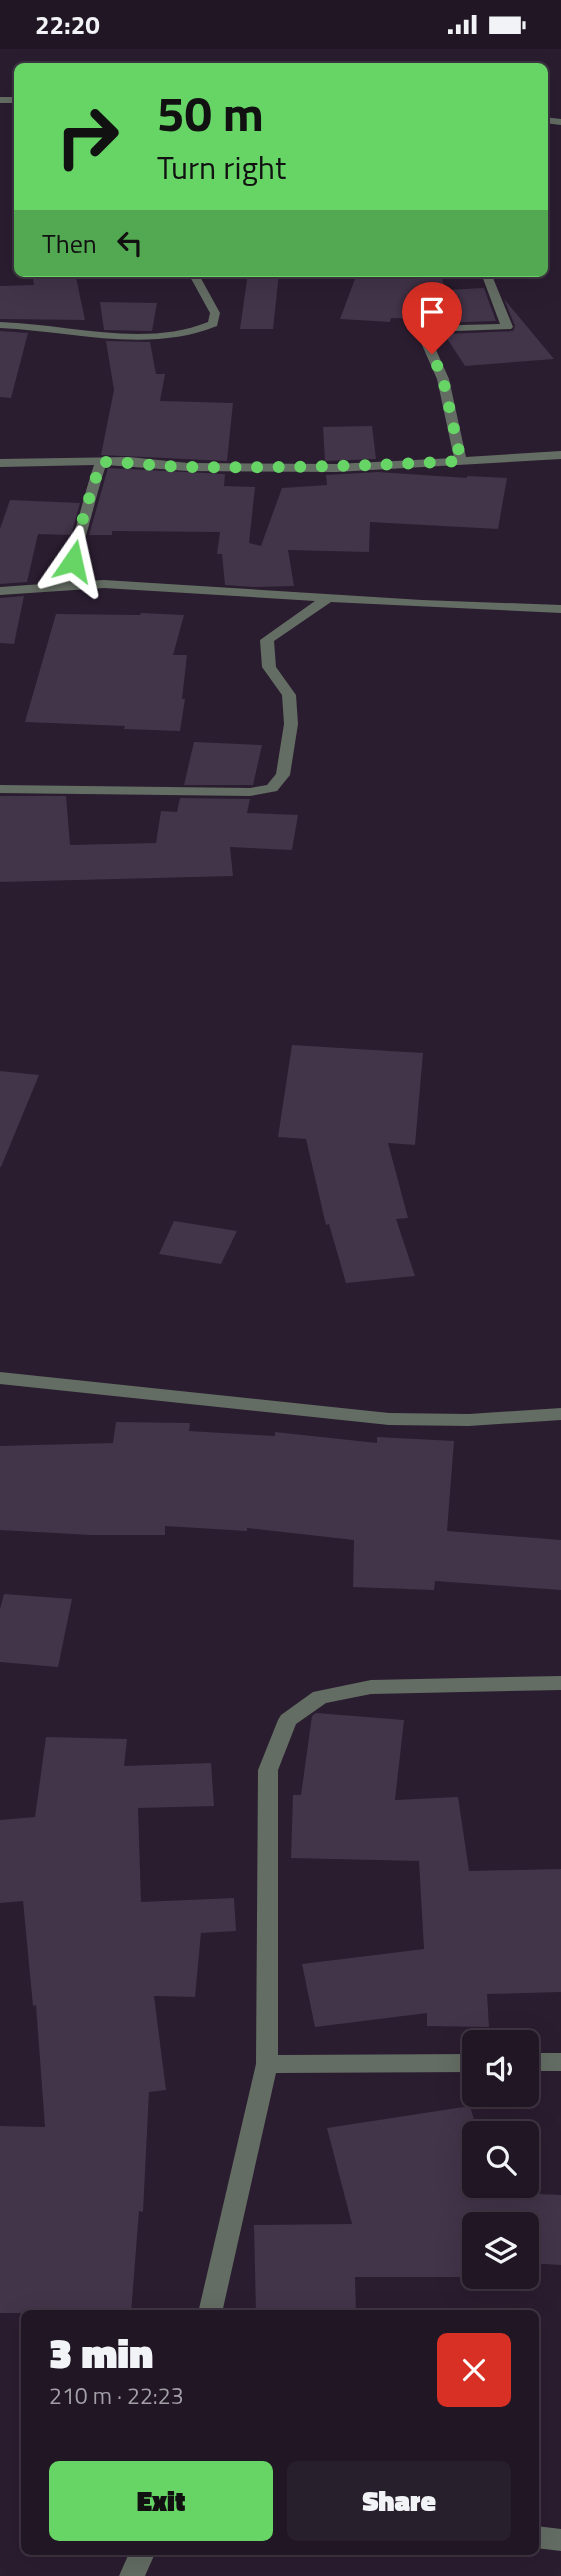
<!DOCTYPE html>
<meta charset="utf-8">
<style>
:root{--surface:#201624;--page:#281f2c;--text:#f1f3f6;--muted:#a29fa6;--line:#3d3541;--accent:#67d466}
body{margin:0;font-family:"Titillium Web",sans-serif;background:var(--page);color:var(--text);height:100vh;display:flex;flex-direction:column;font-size:26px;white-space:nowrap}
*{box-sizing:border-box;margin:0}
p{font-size:23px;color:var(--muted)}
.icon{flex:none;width:38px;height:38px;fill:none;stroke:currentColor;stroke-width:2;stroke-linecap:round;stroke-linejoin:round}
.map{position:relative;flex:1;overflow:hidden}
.drawer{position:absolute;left:21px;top:2261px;width:518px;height:245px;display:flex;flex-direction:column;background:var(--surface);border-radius:10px;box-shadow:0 7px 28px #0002,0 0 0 2px var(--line)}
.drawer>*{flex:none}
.top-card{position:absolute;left:14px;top:14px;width:534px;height:214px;border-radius:10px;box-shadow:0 7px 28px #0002,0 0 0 2px var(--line);background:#67d466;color:#111;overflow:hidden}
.controls{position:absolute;left:462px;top:1981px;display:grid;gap:14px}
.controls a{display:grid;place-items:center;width:77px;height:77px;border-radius:10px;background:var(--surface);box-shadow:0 7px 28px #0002,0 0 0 2px var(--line);font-size:35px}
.pin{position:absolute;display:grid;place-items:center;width:60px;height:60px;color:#fff;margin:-72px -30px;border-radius:50% 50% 50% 0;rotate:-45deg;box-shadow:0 0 7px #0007}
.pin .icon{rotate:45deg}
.me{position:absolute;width:77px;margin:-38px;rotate:11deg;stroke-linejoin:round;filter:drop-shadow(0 0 5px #0008)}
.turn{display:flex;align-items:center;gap:24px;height:147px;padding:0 28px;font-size:32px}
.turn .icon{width:91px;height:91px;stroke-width:2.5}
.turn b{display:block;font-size:49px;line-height:60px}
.then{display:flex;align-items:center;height:66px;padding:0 28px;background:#0003;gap:14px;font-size:26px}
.round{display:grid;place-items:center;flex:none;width:74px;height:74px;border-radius:10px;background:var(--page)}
.headline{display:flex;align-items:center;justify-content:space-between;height:119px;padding:0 28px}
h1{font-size:42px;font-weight:800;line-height:52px}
.primary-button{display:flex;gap:14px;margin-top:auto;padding:14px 28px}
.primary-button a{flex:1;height:80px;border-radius:10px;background:var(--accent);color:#111;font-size:28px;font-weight:800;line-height:80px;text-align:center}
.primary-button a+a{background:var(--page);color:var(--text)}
.status{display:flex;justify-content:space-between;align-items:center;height:49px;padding:0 35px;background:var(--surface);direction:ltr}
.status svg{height:19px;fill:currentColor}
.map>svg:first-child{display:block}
.building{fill:#423449}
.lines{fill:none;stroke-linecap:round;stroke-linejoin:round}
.minor{fill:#646d63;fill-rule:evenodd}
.route{stroke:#67d466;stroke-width:12;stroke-dasharray:0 21.6}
</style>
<div class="status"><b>22:20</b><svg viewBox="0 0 49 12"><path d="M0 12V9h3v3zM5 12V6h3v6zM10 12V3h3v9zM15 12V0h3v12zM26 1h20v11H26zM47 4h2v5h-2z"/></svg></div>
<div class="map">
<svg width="561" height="2527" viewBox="0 0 561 2527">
<rect width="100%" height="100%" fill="#2a1d30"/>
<g class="building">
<polygon points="32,224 75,224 85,271 0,270 0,237 34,236"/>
<polygon points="248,224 279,224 273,280 240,280"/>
<polygon points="441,227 446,241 484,239 496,272 437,274 434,270 391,269 390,273 340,270 355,230"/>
<polygon points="504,250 554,310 465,317 444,285 513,282 515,277"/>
<polygon points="100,253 157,254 152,282 104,281"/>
<polygon points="0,282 28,284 11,349 0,348"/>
<polygon points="106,292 150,293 156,325 165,325 160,352 233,354 227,412 101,406 114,341"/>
<polygon points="372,377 376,410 325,412 323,378"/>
<polygon points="108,419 225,425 224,437 255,438 249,494 261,497 282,439 327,436 326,426 378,423 467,429 467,427 507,429 498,480 370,473 369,503 288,501 294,537 253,538 225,536 222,505 217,505 220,483 112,482 112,486 89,486"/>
<polygon points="10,451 80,454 71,486 38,485 27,533 0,535 0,480"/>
<polygon points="24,547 14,595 0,594 0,549"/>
<polygon points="141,564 184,566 173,606 187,606 182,650 185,650 180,682 124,680 125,677 25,673 56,565 140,566"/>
<polygon points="194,693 262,696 253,736 184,736"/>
<polygon points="0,747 66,747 70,796 156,794 161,762 177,763 180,749 250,750 247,764 298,766 292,801 230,798 233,827 0,833"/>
<polygon points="292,996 423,1004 415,1096 388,1094 408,1169 396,1170 415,1227 346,1234 329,1175 326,1176 306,1090 278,1088"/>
<polygon points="0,1022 39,1026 1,1118 0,1118"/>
<polygon points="174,1172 237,1182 221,1215 159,1205"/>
<polygon points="116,1373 190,1374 189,1382 275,1387 275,1383 377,1394 377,1388 454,1392 447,1482 561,1491 561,1541 435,1532 434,1541 353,1538 354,1491 247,1479 247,1482 165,1477 165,1486 91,1486 0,1481 0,1397 113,1394"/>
<polygon points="4,1545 72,1550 58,1618 0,1613 0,1560"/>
<polygon points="316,1664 404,1671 395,1751 458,1748 469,1822 561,1820 561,1943 487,1945 489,1978 427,1977 427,1964 315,1978 302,1915 424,1900 419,1812 291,1809 293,1746 301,1746 312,1667"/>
<polygon points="46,1688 127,1690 124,1717 211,1714 214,1757 138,1759 141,1853 234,1849 236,1882 201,1884 195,1948 154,1947 166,2041 149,2043 143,2163 139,2162 131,2264 0,2264 0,2077 45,2078 36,1956 33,1957 23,1852 0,1854 0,1771 35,1768"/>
<polygon points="470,2057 478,2084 474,2084 474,2137 494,2137 496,2143 561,2146 561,2216 527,2214 527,2175 474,2175 474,2228 355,2228 356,2264 256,2264 254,2176 352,2175 327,2079"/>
</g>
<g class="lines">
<g class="minor">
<rect x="0" y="48" width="18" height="6"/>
<polygon points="544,68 561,70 561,76 544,74"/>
<path d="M 188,224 L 198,224 L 220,264 L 217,277 C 148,305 71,282 0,279 L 0,273 C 67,275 144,299 208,273 L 210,264 Z"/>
<path d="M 481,224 L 491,224 L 513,278 L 511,280 L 428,283 L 449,330 L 466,408 L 561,402 L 561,410 L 336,423 L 188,422 L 106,416 C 93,455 86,496 70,533 L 104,531 L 422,551 L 561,556 L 561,564 L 331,553 L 274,592 L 276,618 L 296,646 L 298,675 L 290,726 L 277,742 L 250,747 L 0,744 L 0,736 L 250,739 L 267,736 L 276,725 L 284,675 L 282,646 L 262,618 L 260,591 L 315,552 L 104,539 L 0,546 L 0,538 L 57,534 C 73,497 81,455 94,416 L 0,418 L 0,410 L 129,408 L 188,414 L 336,415 L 454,409 L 437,330 L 415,280 L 421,277 L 500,275 Z"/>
<polygon points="0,1323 389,1364 469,1365 561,1359 561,1371 469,1377 389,1376 0,1335"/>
<polygon points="561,1627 561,1641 371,1645 326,1654 296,1675 278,1721 278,2006 474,2005 474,2023 276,2024 222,2264 198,2264 256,2015 258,1721 278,1671 281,1666 313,1643 371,1631"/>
<rect x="527" y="2004" width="34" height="18"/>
<polygon points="536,2477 561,2480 561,2502 536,2499"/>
<polygon points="130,2502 156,2502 145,2527 119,2527"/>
</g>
</g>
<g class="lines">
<path class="route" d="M 73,512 L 84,465 L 101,413 C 132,413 162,418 192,418 C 282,419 371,417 461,412 L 443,330 L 432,305"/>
</g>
</svg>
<div class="controls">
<a><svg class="icon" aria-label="sound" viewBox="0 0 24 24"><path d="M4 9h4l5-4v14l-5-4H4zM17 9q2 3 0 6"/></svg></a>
<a><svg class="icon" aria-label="search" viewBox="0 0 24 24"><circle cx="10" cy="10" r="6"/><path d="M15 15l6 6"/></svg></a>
<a><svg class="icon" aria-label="layers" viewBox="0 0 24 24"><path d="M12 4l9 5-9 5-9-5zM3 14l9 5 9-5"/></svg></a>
</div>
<div class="pin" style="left:432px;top:305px;background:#d93025"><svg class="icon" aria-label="arrive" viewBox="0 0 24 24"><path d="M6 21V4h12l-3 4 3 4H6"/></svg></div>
<svg class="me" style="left:73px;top:512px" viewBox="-20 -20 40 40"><path d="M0-17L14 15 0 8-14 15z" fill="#67d466" stroke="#fff" stroke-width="4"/></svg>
<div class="top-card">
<div class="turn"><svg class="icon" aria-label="right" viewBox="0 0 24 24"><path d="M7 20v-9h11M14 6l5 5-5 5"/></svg><div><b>50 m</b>Turn right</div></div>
<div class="then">Then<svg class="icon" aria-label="left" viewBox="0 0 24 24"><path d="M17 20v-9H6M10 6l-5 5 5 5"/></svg></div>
</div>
<section class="drawer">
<div class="headline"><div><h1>3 min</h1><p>210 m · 22:23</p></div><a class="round" style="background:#d93025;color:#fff"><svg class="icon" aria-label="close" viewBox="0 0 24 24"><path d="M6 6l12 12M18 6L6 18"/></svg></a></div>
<div class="primary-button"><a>Exit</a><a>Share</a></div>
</section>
</div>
